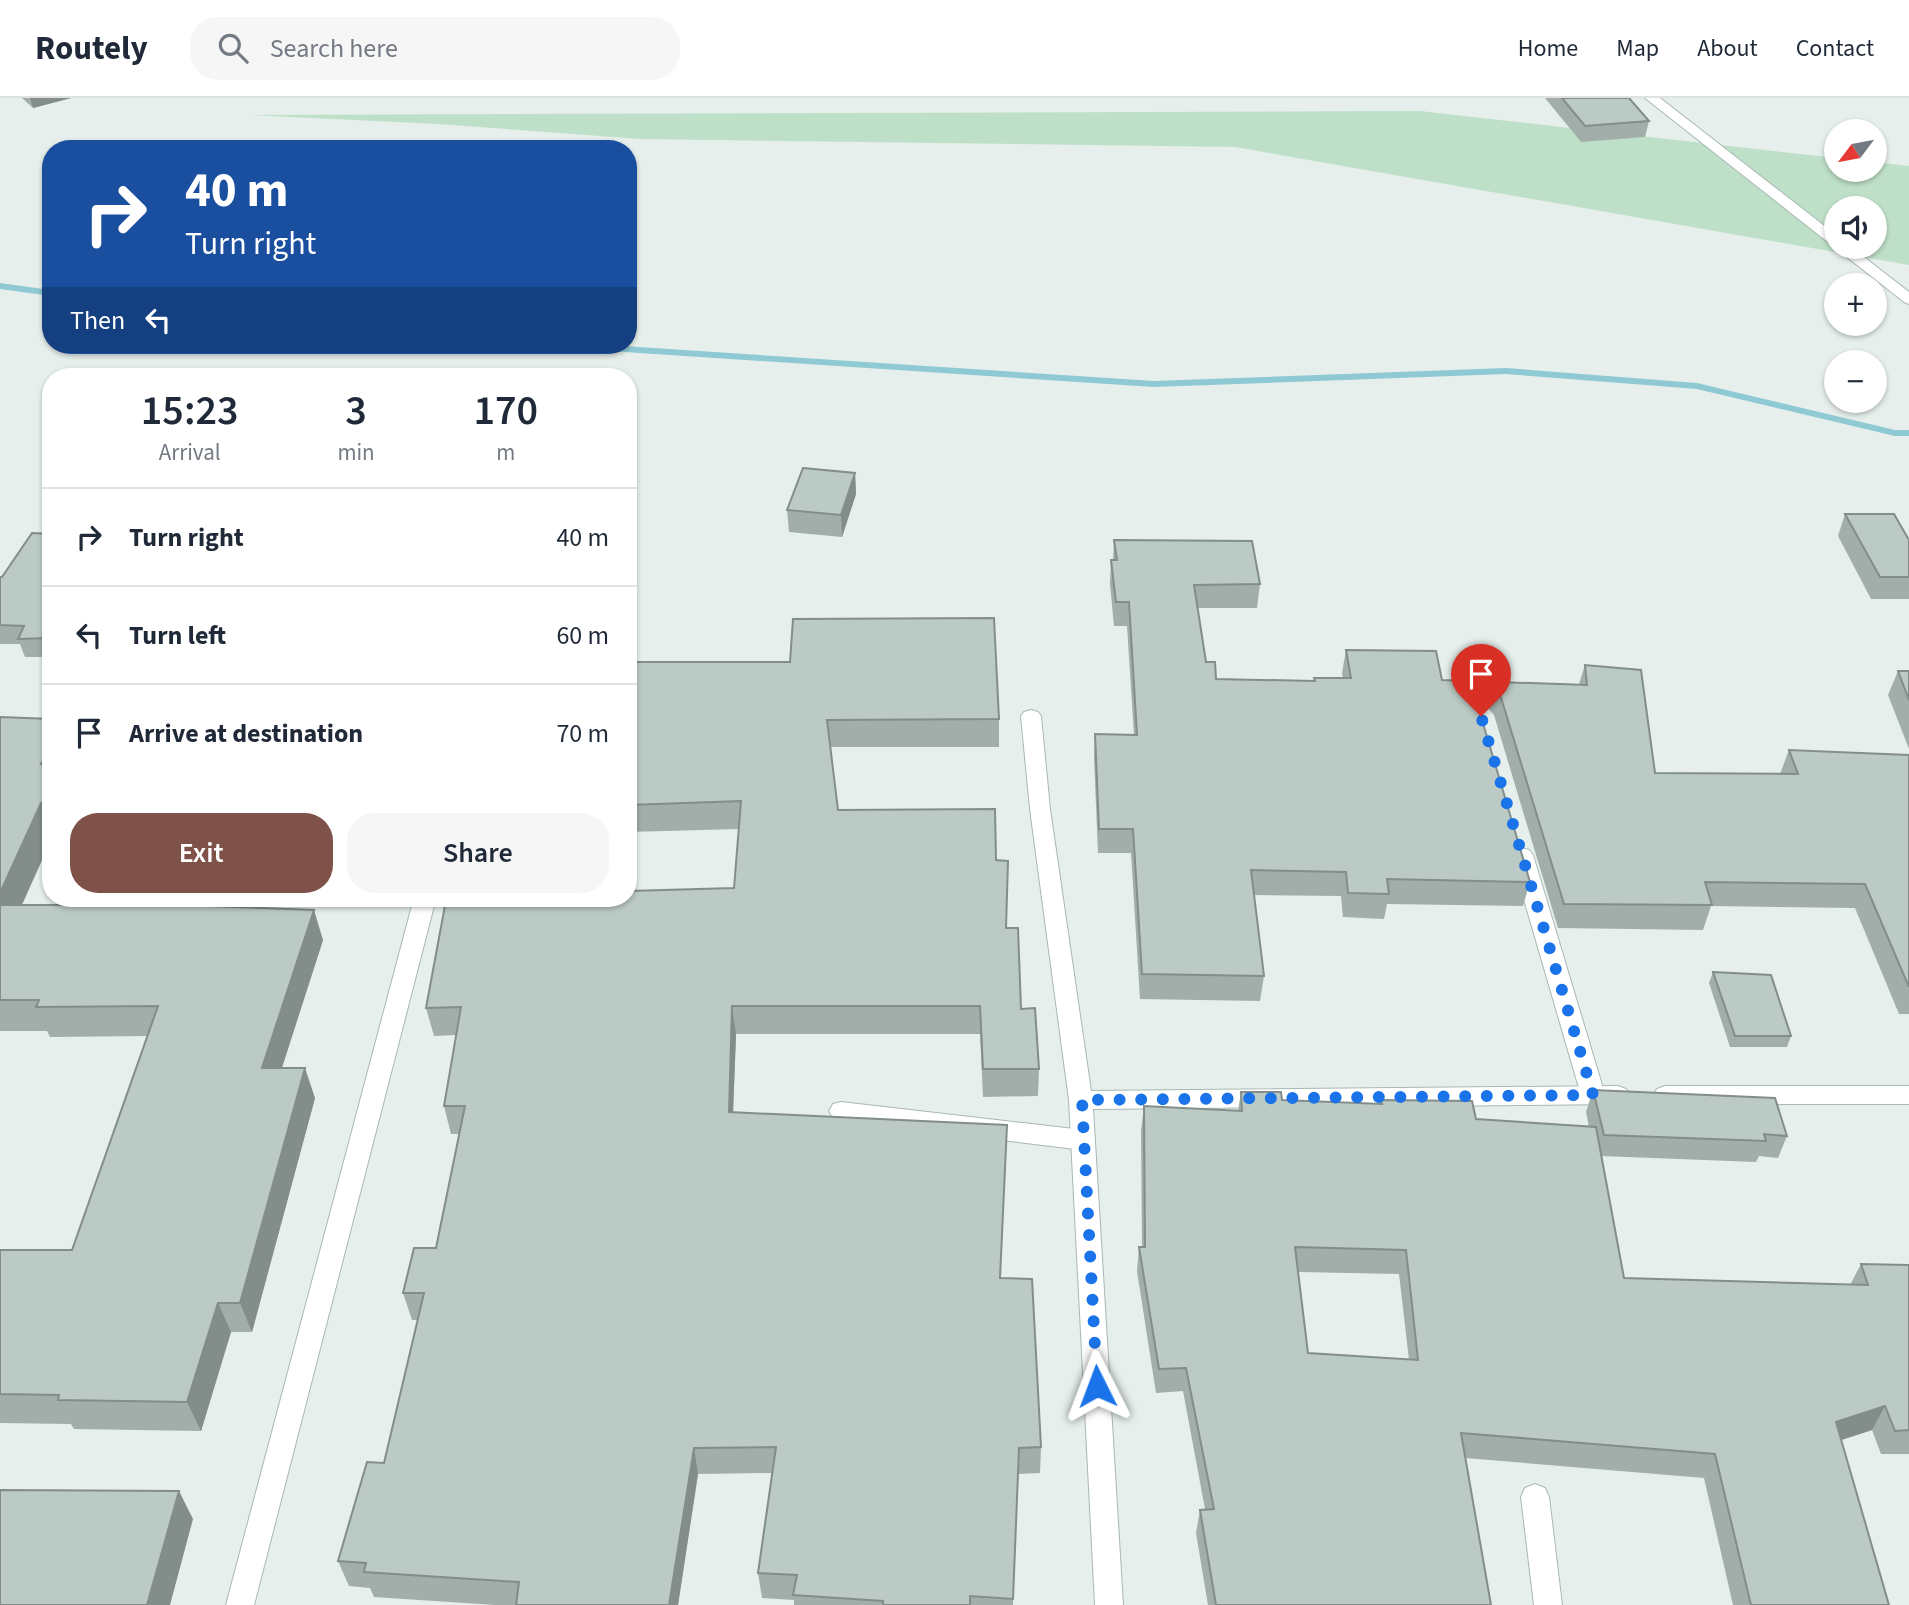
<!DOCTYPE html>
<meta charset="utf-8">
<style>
:root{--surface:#fff;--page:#f6f6f7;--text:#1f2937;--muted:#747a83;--line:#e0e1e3;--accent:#7f5249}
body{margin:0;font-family:"Source Sans 3",sans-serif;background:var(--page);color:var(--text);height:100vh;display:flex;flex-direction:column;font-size:26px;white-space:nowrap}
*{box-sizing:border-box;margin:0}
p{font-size:23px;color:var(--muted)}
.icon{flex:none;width:38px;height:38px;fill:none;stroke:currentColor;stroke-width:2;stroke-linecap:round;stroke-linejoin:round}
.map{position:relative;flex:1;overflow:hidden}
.panel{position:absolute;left:42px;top:270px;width:595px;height:539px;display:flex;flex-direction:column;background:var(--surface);border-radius:28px;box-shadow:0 2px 5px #0004}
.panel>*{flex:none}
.banner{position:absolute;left:42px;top:42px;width:595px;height:214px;border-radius:28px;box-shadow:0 2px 5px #0004;background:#1a4fa0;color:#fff;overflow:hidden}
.needle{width:46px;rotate:238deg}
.fabs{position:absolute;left:1824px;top:21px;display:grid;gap:14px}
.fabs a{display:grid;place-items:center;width:63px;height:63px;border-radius:50%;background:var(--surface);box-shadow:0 2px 5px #0004;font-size:35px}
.pin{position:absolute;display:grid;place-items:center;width:60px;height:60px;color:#fff;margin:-72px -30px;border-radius:50% 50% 50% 0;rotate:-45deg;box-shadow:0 0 7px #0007}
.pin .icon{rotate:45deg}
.me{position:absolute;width:77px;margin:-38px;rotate:357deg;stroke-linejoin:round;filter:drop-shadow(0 0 5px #0008)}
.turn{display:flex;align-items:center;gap:24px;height:147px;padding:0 28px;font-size:32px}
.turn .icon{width:91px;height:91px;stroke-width:2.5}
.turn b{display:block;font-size:49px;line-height:60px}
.then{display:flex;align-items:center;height:66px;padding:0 28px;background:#0003;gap:14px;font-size:26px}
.eta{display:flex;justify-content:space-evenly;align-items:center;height:119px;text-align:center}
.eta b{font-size:42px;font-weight:600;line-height:49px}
.action{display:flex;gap:14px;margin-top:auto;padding:14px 28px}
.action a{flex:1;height:80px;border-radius:28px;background:var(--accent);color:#fff;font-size:28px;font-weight:600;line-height:80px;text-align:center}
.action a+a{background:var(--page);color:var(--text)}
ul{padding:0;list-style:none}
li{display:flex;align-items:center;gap:21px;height:98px;padding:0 28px;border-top:2px solid var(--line)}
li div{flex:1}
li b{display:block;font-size:26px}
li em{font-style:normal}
header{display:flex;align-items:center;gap:42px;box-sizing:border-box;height:98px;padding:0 35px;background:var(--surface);border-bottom:2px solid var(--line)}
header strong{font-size:33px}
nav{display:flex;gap:38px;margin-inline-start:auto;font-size:24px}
.search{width:490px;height:63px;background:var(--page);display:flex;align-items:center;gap:18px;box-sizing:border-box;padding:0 24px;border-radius:28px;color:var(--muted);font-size:26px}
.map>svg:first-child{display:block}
.green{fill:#bfe0c8;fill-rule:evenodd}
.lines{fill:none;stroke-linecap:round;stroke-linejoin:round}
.stream{fill:#8ec9d4;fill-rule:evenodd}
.service-casing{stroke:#a8b8b2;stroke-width:2}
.minor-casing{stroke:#a8b8b2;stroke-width:2}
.service{fill:#fff;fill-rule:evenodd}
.minor{fill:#fff;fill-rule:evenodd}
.wall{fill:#a1aea9;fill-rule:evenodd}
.shaded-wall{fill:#838d89}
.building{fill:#bbcac4;stroke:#838d89;stroke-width:2;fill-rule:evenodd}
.route{stroke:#1a73e8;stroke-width:12;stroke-dasharray:0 21.6}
</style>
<header>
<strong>Routely</strong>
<div class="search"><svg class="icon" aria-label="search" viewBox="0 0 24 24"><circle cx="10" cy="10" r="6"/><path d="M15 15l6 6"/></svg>Search here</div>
<nav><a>Home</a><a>Map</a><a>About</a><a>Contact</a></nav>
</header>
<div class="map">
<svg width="1909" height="1507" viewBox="0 0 1909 1507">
<rect width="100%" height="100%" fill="#e6efeb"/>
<path class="green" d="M 1420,13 L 1836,60 L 1836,72 L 1874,72 L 1874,64 L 1909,68 L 1909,167 L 1235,49 L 640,41 L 438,26 L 251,17 ZM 1836,110 L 1874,110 L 1874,149 L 1836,149 Z"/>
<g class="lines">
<g class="stream">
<polygon points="0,185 51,192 51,198 0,191"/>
<polygon points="559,247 608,247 1154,283 1506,270 1697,285 1895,332 1909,332 1909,338 1895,338 1697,291 1506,276 1154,289 564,250"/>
</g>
<defs>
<g id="service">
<polygon points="1522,750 1529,752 1533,757 1605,997 1601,1003 1593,1006 1585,1003 1581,997 1511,757 1515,752"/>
<polygon points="841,1004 1083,1032 1091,1035 1095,1042 1091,1049 1083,1052 841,1022 833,1020 829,1013 833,1006"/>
<polygon points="1535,1386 1545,1390 1549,1399 1562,1507 1534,1507 1521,1399 1525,1390"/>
</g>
<g id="minor">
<polygon points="1645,0 1660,0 1836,137 1836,149 1851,149 1909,194 1909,206 1904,204"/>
<polygon points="1031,612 1038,614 1041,618 1050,711 1091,993 1618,988 1626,991 1630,997 1626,1003 1618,1006 1093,1011 1123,1507 1095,1507 1069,1002 1030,711 1021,618 1024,614"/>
<polygon points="414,800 436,800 254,1507 226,1507"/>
<polygon points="1665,988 1909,988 1909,1006 1665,1006 1657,1003 1653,997 1657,991"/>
</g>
</defs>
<use href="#service" class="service-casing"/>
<use href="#minor" class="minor-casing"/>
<use href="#service" class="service"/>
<use href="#minor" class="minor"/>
</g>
<g class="wall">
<polygon points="22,0 71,0 33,10"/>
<polygon points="1545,0 1629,0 1649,23 1645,39 1581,44"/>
<polygon points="855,375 856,396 842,439 789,434 787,412"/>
<polygon points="1845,416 1909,442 1909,501 1871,501 1838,438"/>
<polygon points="51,436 51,559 25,559 20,546 0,546 0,479 2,479"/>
<polygon points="1114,442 1260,486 1257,510 1198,510 1206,564 1216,581 1314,583 1314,580 1343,580 1342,575 1346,552 1442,582 1579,586 1585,567 1655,675 1780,676 1789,652 1909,657 1909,916 1899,916 1855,810 1711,808 1703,832 1558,830 1494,617 1489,611 1482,609 1478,610 1530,784 1523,808 1387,806 1384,821 1343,819 1341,798 1254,797 1264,878 1260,903 1140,901 1131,755 1098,755 1094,660 1095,636 1134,637 1127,528 1114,528 1110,486 1111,462 1113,462"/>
<polygon points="628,564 790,564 999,621 999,649 830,649 838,712 996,762 1006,830 1021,911 1039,971 1038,998 983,999 980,936 736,936 733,1015 1000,1180 1041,1349 1040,1375 1018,1376 1013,1507 794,1507 794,1502 762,1500 758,1475 772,1375 698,1376 678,1507 495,1507 374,1499 370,1490 349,1488 338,1463 384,1365 418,1222 412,1222 403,1195 436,1150 459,1036 451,1036 444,1008 456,937 434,938 426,910 499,801 734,790 739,731 628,734"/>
<polygon points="1898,573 1909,573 1909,651 1888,597"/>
<polygon points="0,619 51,621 51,742 22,807 82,807 205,800 202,808 323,842 282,970 315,1000 252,1234 231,1234 201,1333 74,1331 71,1326 0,1325 0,1152 72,1152 147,938 50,939 47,933 0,933"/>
<polygon points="1713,874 1791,938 1787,949 1730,949 1709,885"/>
<path d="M 1593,992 L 1787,1038 L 1778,1060 L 1759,1058 L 1756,1064 L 1601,1058 L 1624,1180 L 1850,1187 L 1861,1166 L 1909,1167 L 1909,1356 L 1881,1356 L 1872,1332 L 1841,1342 L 1889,1507 L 1733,1507 L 1704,1380 L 1465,1360 L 1491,1507 L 1208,1507 L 1196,1435 L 1200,1412 L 1205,1411 L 1183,1293 L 1156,1295 L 1137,1173 L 1139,1149 L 1142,1149 L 1141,1033 L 1144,1008 L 1238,1013 L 1241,994 L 1282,1002 L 1380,1006 L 1381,1002 L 1476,1021 L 1589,1029 L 1586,1014 ZM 1298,1174 L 1399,1176 L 1409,1262 L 1308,1255 Z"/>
</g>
<g class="shaded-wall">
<polygon points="30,0 71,0 33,10"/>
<polygon points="855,375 856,396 842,439 841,417"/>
<polygon points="1487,585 1482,609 1473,611 1474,595 1479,587"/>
<polygon points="51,649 51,689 41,666"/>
<polygon points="41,705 51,728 51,742 8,837 0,819 0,795"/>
<polygon points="184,800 205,800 192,837 181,807"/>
<polygon points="314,812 323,842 272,1000 262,970"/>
<polygon points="732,908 736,936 732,1042 729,1014"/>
<polygon points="305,970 315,1000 252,1234 240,1205"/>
<polygon points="218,1205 231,1234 201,1333 187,1304"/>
<polygon points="1885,1308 1872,1332 1823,1348 1836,1324"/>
<polygon points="694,1350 698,1376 678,1507 669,1507"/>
<polygon points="179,1393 193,1421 170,1507 147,1507"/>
</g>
<g class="building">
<polygon points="1562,0 1629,0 1649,23 1585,28"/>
<polygon points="803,370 855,375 841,417 787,412"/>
<polygon points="1845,416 1894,416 1909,442 1909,479 1880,479"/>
<polygon points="32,435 51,436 51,540 18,541 24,528 0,527 0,479 2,479"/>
<polygon points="1114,442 1252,443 1260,486 1194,487 1206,564 1215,564 1216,581 1315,583 1314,580 1351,580 1346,552 1436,553 1442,582 1587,587 1585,567 1641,572 1655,675 1798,676 1789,652 1909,657 1909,889 1865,786 1705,784 1712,807 1564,806 1499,593 1494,587 1487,585 1479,587 1474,595 1530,784 1387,781 1389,796 1348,795 1346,774 1251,772 1264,878 1142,876 1133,731 1099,731 1095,636 1137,637 1129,504 1116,504 1111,462 1117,462"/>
<polygon points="994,520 999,621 827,622 838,712 995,711 996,762 1008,763 1006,830 1018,830 1021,911 1035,910 1039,971 983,971 980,908 732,908 729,1014 1007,1027 1000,1180 1032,1181 1041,1349 1019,1350 1013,1501 970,1498 970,1507 883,1507 883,1503 793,1497 797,1477 758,1475 776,1349 694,1350 669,1507 516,1507 519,1484 364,1474 366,1465 338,1463 367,1364 384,1365 424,1195 403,1195 414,1150 436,1150 465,1008 444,1008 461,909 426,910 446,802 499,801 499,800 628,800 628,793 734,790 741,703 628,707 628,564 790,564 793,521"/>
<polygon points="1898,573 1909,573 1909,602"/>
<polygon points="0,619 51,621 51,649 41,666 51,666 51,705 41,705 0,795"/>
<polygon points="85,800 184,800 181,807 314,812 262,970 305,970 240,1205 218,1205 187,1304 58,1302 59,1297 0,1296 0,1152 72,1152 158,908 36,909 39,902 0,902 0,807 82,807"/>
<polygon points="1713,874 1771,877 1791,938 1735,938"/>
<polygon points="1593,992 1775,1000 1787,1038 1764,1036 1766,1043 1604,1037"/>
<path d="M 1241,994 L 1281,994 L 1282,1002 L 1382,1006 L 1381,1002 L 1472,1003 L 1476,1021 L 1596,1029 L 1624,1180 L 1868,1187 L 1861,1166 L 1909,1167 L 1909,1332 L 1895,1333 L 1885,1308 L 1836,1324 L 1889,1507 L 1751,1507 L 1715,1356 L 1461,1335 L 1491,1507 L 1216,1507 L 1200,1412 L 1214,1411 L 1186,1270 L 1159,1271 L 1139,1149 L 1145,1149 L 1144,1008 L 1242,1013 ZM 1295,1149 L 1406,1152 L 1418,1262 L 1308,1255 Z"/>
<polygon points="0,1392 179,1393 147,1507 0,1507"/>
</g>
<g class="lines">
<polyline class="route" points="1097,1288 1082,1002 1593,997 1481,618"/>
</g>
</svg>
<div class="fabs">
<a><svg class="needle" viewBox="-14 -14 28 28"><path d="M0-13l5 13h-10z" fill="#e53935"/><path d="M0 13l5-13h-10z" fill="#747a83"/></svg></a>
<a><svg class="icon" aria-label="sound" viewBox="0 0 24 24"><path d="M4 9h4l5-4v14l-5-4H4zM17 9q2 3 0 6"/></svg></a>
<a>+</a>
<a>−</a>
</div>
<div class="pin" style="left:1481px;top:618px;background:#d93025"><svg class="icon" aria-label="arrive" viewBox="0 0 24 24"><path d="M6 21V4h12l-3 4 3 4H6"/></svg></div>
<svg class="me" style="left:1097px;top:1288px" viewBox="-20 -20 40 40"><path d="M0-17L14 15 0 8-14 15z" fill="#1a73e8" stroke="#fff" stroke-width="4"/></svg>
<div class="banner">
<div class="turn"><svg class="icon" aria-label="right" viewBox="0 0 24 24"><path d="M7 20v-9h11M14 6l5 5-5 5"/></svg><div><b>40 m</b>Turn right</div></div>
<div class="then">Then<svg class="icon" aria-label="left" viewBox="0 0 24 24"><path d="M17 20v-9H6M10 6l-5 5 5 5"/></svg></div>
</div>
<section class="panel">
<div class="eta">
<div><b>15:23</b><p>Arrival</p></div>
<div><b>3</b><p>min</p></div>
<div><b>170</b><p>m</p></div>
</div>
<ul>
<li><svg class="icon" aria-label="right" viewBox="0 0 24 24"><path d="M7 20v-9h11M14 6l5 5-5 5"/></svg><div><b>Turn right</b></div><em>40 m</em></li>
<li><svg class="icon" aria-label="left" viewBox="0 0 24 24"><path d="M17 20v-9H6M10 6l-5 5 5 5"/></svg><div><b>Turn left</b></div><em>60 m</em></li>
<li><svg class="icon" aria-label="arrive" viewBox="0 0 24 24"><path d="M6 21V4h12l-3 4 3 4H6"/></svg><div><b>Arrive at destination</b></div><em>70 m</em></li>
</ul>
<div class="action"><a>Exit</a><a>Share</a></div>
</section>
</div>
